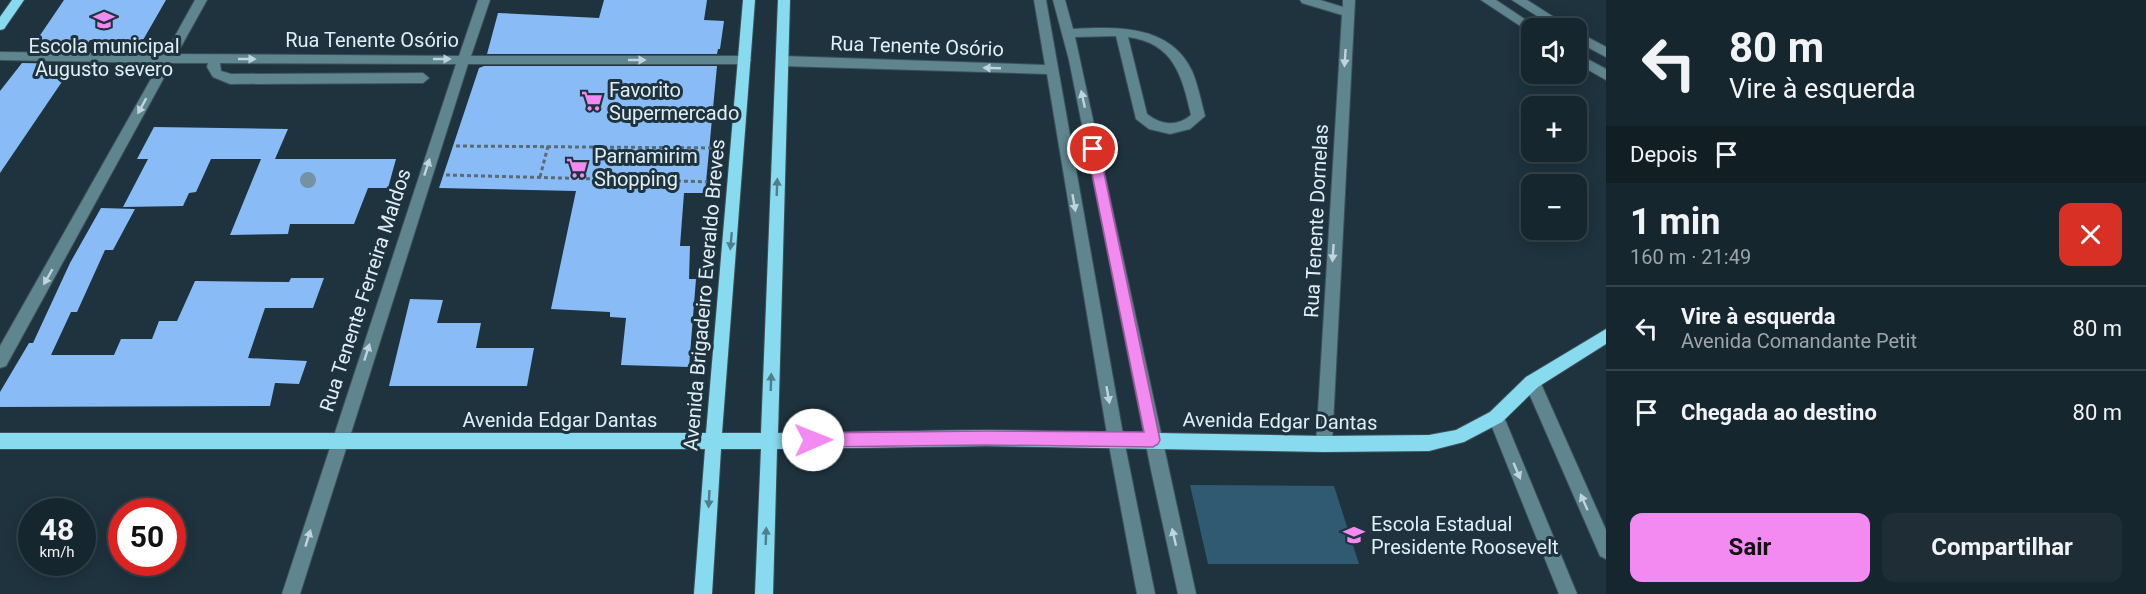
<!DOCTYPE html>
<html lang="pt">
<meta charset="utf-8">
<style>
:root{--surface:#16262e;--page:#1f2e36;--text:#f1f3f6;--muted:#9ea5aa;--line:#35434a;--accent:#f28af2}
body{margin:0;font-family:Roboto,sans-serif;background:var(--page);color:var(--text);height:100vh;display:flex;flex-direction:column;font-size:22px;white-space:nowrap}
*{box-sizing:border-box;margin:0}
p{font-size:20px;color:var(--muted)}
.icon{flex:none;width:33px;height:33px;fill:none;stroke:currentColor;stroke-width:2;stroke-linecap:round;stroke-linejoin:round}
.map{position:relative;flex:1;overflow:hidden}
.side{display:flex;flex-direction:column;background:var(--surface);width:540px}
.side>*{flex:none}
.top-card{background:#16262e;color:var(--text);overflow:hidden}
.tools{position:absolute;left:1521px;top:18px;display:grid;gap:12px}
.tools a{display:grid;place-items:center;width:66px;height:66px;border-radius:12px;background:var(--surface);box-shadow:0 3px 15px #0003,0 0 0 2px var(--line);font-size:30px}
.speed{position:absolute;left:18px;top:498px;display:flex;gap:12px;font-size:30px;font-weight:700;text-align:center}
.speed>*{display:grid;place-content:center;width:78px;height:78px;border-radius:50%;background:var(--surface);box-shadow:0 3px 15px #0003,0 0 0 2px var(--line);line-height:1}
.speed small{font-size:15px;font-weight:400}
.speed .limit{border:9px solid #d22;background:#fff;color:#111}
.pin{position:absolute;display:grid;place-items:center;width:51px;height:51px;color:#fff;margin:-26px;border:3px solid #fff;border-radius:50%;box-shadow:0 2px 6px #0007}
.me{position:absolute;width:66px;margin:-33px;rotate:89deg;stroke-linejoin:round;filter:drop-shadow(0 0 4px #0008)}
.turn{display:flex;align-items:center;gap:21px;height:126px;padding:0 24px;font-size:27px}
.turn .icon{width:78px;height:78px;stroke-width:2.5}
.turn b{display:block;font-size:42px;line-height:51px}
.then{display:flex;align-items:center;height:57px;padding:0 24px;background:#0003;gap:12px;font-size:22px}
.round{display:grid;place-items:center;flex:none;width:63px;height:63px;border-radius:12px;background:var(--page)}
.overview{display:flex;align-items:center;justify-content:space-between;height:102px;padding:0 24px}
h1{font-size:36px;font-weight:700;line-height:45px}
.button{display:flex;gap:12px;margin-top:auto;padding:12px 24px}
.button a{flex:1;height:69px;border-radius:12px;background:var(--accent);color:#111;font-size:24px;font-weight:700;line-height:69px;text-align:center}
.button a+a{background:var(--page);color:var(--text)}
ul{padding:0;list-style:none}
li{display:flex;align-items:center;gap:18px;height:84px;padding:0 24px;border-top:2px solid var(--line)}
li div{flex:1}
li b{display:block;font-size:22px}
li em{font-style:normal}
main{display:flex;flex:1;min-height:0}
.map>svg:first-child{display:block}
.green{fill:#305a72}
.building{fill:#89bbf6}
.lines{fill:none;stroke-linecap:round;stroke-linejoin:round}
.minor-casing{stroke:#3d515b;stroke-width:2}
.major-casing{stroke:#3d515b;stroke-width:2}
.path{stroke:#596b75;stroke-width:3;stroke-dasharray:4 3;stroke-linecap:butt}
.minor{fill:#5f858f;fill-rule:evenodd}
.major{fill:#88daef;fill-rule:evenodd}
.tree{fill:#7392a3}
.oneway{fill:#c0d4dc}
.oneway2{fill:#4e7e8e}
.route{fill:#f28af2;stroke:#9d5a9d;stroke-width:1.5}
.labels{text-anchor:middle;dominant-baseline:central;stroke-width:6;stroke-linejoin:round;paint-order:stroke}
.street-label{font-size:20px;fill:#e1eef5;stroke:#1e333e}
.poi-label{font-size:20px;fill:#e1eef5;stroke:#1e333e;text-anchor:start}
</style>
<main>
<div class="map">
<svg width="1606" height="594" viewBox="0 0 1606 594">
<rect width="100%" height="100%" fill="#1e333e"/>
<polygon class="green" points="1190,485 1334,486 1359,564 1208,564"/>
<g class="building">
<polygon points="64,0 166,0 143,40 90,40 82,51 30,50"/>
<polygon points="604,0 707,0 704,20 724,21 720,49 718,49 717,54 487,54 498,13 599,18"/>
<polygon points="22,63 74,64 0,173 0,91"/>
<polygon points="484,66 717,66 705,193 684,193 680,246 690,246 689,279 696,279 689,367 621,365 626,318 610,317 610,312 551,309 576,191 439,188 479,68"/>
<polygon points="154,127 288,129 275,159 396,159 388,188 368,188 354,224 290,224 288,234 230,235 261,159 211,159 196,192 189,193 183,206 123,207 148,159 137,159"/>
<polygon points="101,208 135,209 113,250 105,250 77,312 71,312 51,355 114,355 121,339 152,339 159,321 177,321 195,281 289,282 291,278 324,278 313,308 265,308 248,358 307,361 299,384 275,383 270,406 0,407 0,392 29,343 33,343 70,263"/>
<polygon points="410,299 443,300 437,323 481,323 476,348 534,348 527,386 389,386"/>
</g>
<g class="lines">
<defs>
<g id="minor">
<polygon points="195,0 207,0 177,54 459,56 478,0 490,0 471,56 745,56 751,60 745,64 468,64 300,594 282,594 456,64 220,63 221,71 231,74 423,73 429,78 423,83 230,84 213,77 207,67 208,63 172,63 6,366 0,368 0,346 160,63 0,60 0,52 165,54"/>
<polygon points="1034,0 1046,0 1124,440 1155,594 1137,594 1108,440 1047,74 782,66 776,61 782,56 1045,65"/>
<path d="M 1053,0 L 1065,0 L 1073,29 C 1116,27 1170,24 1192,71 C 1198,85 1201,101 1205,116 L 1190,129 L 1170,134 L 1149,129 L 1136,119 L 1116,36 L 1075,37 L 1196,594 L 1178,594 L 1151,470 L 1069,60 ZM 1128,37 C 1174,43 1182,76 1191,115 C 1177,127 1161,125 1147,114 Z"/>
<polygon points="1300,0 1320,0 1343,7 1343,0 1355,0 1332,444 1330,450 1324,452 1318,450 1316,444 1342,15 1302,3"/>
<polygon points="1481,0 1496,0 1538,28 1532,28 1532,32 1528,31"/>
<polygon points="1512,0 1527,0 1571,28 1556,28"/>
<polygon points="1576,31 1606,47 1606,57 1576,41"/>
<polygon points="1576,53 1606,69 1606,80 1576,63"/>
<polygon points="1532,375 1538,377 1606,530 1606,559 1600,556 1524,382 1526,377"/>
<polygon points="1496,409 1502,412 1504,417 1577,594 1559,594 1488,417 1490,412"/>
</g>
<g id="major">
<polygon points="12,0 24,0 4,29 0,30 0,17"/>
<polygon points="743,0 755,0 722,433 761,433 778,0 790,0 778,433 986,430 1324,436 1429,435 1456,430 1490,412 1526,377 1606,329 1606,344 1538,387 1502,422 1464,442 1429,451 1324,452 986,446 777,449 773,594 755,594 761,449 721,449 712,594 694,594 705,449 0,449 0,433 706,433"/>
</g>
</defs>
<use href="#minor" class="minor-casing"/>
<use href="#major" class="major-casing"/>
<g class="path">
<polyline points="456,146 718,148"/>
<polyline points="446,175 715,182"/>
<polyline points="540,177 548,146"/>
</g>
<use href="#minor" class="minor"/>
<use href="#major" class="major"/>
</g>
<circle class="tree" cx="308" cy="180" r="8"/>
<defs><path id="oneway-solid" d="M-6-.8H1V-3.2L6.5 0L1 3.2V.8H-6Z" transform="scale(1.5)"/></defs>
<g class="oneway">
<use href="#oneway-solid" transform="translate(1345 58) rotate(94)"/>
<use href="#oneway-solid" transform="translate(247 59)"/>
<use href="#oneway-solid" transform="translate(442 59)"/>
<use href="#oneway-solid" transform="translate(637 60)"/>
<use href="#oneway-solid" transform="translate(992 68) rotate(-178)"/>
<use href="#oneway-solid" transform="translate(1083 99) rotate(-102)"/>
<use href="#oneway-solid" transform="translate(142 106) rotate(119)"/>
<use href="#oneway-solid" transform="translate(427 167) rotate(-72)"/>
<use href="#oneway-solid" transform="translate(1074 203) rotate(80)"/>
<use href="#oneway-solid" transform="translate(1333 253) rotate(94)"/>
<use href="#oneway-solid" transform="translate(48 277) rotate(120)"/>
<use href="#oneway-solid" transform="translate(367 352) rotate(-72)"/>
<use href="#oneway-solid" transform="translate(1108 395) rotate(80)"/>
<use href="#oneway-solid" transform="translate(1517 471) rotate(67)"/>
<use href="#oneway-solid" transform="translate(1584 502) rotate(-114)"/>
<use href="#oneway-solid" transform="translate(1174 537) rotate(-103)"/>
<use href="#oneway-solid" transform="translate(308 538) rotate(-73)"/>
</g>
<g class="oneway2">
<use href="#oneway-solid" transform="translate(777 187) rotate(-88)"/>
<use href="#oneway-solid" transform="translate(731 241) rotate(95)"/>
<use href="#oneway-solid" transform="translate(771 382) rotate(-88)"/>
<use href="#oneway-solid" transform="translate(709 499) rotate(93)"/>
<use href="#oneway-solid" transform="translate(766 536) rotate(-88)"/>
</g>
<polygon class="route" points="1093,145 1099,149 1160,440 1158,444 1153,447 986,445 813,447 807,445 805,440 807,435 813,433 986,431 1144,432 1087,149"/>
<defs>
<symbol id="school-bare" viewBox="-9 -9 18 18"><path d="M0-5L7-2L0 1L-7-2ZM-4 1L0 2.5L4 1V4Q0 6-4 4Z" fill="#f28af2" stroke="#1e333e" stroke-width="2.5" paint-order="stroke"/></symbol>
<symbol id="supermarket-bare" viewBox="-9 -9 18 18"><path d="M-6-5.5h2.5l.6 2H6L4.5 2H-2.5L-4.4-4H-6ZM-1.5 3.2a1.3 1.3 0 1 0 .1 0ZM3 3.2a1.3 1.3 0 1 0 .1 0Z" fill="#f28af2" stroke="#1e333e" stroke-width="2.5" paint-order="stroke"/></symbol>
</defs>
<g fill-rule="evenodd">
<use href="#school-bare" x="89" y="5" width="30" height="30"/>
<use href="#supermarket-bare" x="577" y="86" width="30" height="30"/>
<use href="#supermarket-bare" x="562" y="153" width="30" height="30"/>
<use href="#school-bare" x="1339" y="520" width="30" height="30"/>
</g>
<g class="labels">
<g class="street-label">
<text x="372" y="40">Rua Tenente Osório</text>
<text transform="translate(917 46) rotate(2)">Rua Tenente Osório</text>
<text transform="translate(1316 221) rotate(-87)">Rua Tenente Dornelas</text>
<text transform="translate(365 290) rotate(-72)">Rua Tenente Ferreira Maldos</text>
<text transform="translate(704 295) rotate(-85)">Avenida Brigadeiro Everaldo Breves</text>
<text x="560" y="420">Avenida Edgar Dantas</text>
<text transform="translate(1280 421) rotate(1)">Avenida Edgar Dantas</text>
</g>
<g class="poi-label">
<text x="104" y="46" text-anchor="middle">Escola municipal<tspan x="104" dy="23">Augusto severo</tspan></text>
<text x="609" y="90">Favorito<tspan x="609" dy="23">Supermercado</tspan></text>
<text x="594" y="156">Parnamirim<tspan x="594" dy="23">Shopping</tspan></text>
<text x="1371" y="524">Escola Estadual<tspan x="1371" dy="23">Presidente Roosevelt</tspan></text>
</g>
</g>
</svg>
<div class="tools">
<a><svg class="icon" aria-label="sound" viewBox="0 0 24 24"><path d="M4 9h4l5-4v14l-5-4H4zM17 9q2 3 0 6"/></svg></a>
<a>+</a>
<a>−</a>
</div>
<div class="speed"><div>48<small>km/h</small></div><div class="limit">50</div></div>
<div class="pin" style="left:1093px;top:149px;background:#d93025"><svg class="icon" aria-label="arrive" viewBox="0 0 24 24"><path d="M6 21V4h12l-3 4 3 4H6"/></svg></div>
<svg class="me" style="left:813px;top:440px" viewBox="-20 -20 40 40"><circle r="19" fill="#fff"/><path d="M0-13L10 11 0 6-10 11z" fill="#f28af2"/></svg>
</div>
<section class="side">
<div class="top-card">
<div class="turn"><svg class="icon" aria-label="left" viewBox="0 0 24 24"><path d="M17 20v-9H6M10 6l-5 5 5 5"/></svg><div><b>80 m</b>Vire à esquerda</div></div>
<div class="then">Depois<svg class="icon" aria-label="arrive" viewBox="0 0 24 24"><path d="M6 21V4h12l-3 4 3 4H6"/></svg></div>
</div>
<div class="overview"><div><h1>1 min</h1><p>160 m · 21:49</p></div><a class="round" style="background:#d93025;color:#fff"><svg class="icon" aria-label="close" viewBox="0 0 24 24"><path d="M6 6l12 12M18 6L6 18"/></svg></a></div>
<ul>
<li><svg class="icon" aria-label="left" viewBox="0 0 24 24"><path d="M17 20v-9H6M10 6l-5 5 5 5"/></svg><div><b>Vire à esquerda</b><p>Avenida Comandante Petit</p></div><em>80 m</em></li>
<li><svg class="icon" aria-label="arrive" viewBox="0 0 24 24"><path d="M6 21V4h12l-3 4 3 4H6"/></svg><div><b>Chegada ao destino</b></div><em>80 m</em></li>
</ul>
<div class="button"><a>Sair</a><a>Compartilhar</a></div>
</section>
</main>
